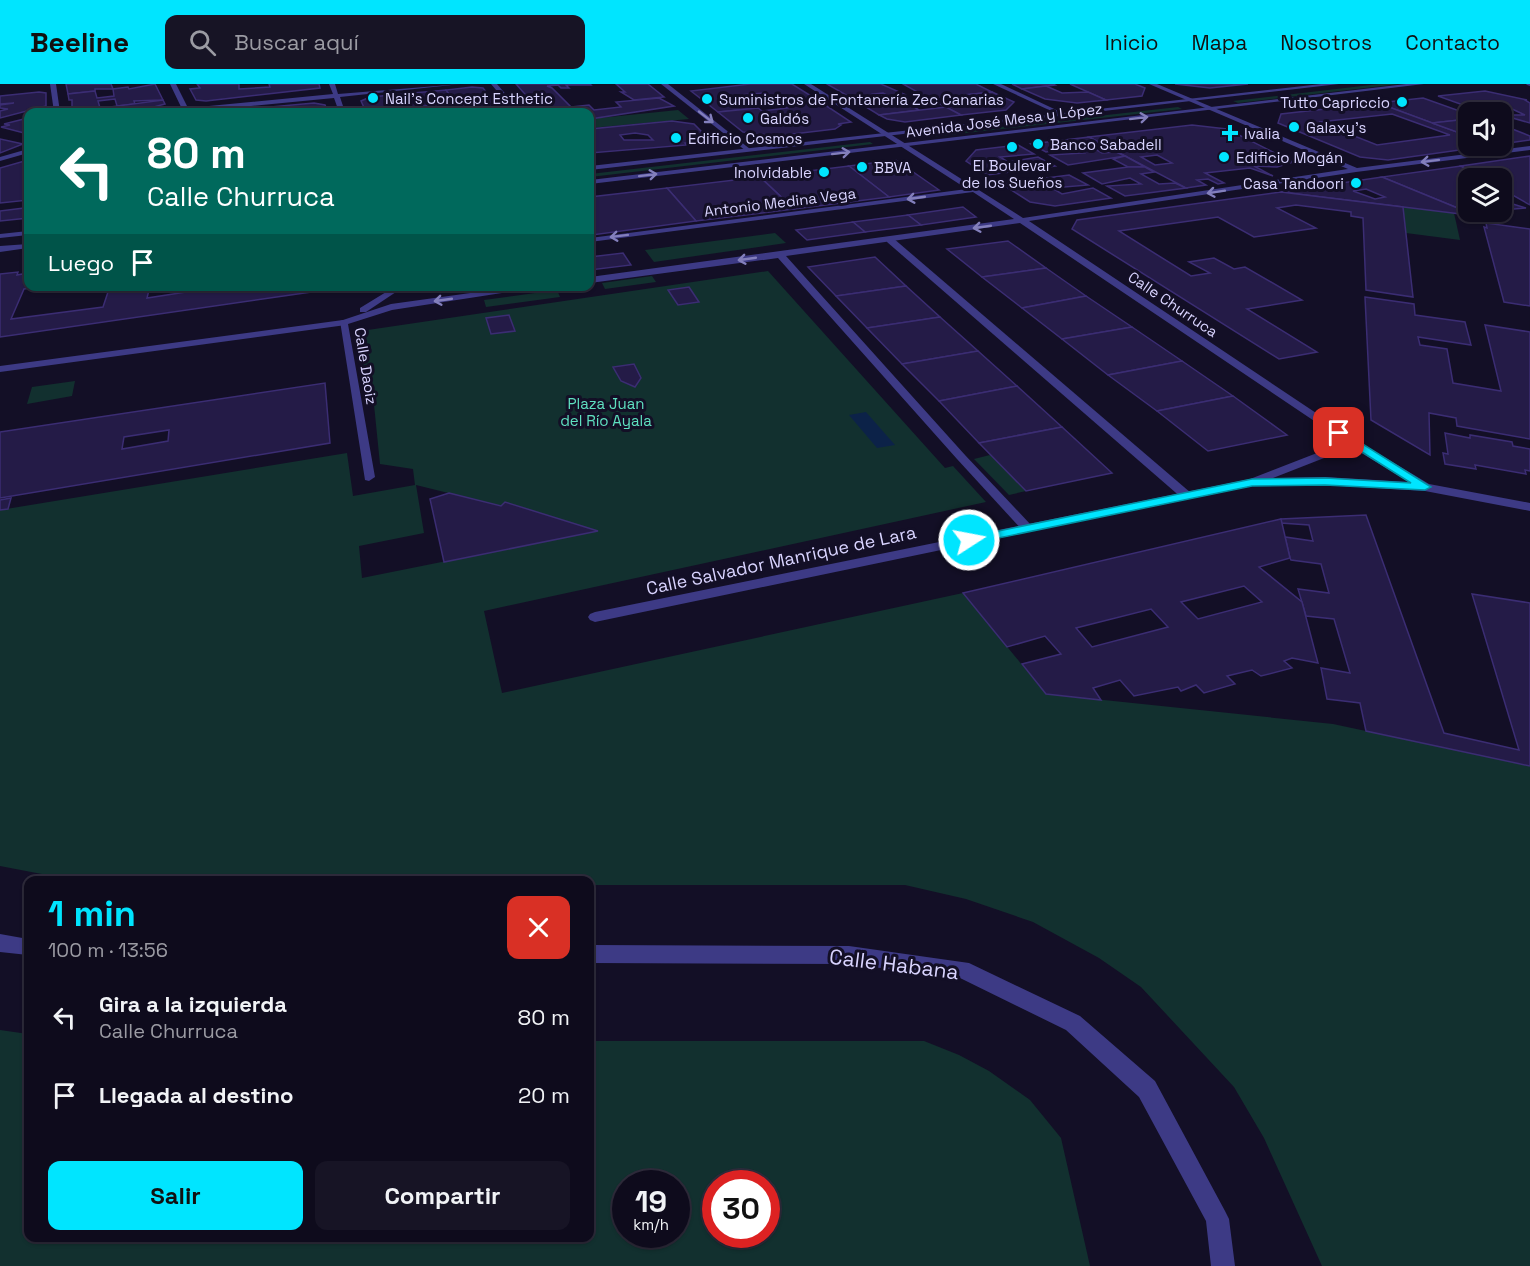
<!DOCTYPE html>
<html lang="es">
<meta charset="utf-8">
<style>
:root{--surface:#0e0b1c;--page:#171425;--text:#f1f3f6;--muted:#9b9ba3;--line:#2e2b3b;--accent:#00e5ff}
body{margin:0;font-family:"Space Grotesk",sans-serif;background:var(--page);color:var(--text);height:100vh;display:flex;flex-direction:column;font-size:22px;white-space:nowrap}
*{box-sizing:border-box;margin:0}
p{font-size:20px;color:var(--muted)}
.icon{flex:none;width:33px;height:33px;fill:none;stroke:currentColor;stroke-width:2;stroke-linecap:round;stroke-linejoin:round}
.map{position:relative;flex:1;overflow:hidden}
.panel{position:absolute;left:24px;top:792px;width:570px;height:366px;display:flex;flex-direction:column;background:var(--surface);border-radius:12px;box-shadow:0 2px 4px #0004,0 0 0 2px var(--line)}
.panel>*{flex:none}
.hud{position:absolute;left:24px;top:24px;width:570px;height:183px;border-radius:12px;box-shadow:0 2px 4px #0004,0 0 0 2px var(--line);background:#00695c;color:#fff;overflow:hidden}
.fabs{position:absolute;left:1458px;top:18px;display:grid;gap:12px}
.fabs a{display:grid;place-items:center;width:54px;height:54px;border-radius:12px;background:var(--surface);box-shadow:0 2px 4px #0004,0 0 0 2px var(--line);font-size:30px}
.speed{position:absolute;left:612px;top:1086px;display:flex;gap:12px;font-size:30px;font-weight:700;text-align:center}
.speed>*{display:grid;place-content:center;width:78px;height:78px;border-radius:50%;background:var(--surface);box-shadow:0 2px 4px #0004,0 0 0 2px var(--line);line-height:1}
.speed small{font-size:15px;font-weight:400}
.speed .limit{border:9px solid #d22;background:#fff;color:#111}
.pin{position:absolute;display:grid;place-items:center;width:51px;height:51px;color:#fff;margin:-26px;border-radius:12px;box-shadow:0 3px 9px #0006}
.me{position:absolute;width:66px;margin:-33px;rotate:79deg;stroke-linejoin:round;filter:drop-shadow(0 0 4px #0008)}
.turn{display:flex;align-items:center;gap:21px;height:126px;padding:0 24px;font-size:27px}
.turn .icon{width:78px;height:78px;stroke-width:2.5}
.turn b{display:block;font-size:42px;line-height:51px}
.then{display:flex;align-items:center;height:57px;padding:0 24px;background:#0003;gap:12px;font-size:22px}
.round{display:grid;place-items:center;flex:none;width:63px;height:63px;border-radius:12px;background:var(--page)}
.summary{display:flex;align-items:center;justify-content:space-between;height:102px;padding:0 24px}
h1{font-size:36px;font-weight:800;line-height:45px;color:var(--accent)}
.button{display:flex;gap:12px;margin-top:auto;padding:12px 24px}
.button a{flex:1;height:69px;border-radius:12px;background:var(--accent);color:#111;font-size:24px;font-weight:800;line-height:69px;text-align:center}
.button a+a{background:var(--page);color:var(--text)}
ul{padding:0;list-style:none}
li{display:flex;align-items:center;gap:18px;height:78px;padding:0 24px}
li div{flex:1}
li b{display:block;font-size:22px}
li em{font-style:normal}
header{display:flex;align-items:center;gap:36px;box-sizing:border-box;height:84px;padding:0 30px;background:var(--accent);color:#111}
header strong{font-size:28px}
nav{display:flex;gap:33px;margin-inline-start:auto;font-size:21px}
.search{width:420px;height:54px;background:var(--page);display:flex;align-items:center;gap:15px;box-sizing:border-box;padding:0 21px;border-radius:12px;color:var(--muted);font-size:22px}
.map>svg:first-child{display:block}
.green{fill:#12302f;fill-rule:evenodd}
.water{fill:#0c2248}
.building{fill:#241b47;stroke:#3b2d73;stroke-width:1.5;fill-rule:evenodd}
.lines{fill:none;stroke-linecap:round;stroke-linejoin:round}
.pedestrian{fill:#3d3a85;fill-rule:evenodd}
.minor{fill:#3d3a85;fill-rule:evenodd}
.tertiary{fill:#3d3a85;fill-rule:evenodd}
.oneway{stroke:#837fbc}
.route{fill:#00e5ff;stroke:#0095a6;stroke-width:1.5}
.poi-dot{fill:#00e5ff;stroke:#130f26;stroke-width:2}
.labels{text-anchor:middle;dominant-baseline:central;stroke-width:6;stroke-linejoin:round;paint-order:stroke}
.far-poi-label{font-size:15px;fill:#d9d4ff;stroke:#130f26;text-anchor:start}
.far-street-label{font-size:15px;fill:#d9d4ff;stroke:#130f26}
.far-park-label{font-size:15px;fill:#5fe0c0;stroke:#130f26}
.street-label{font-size:18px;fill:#d9d4ff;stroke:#130f26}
.near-street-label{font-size:21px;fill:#d9d4ff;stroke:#130f26}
</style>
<header>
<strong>Beeline</strong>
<div class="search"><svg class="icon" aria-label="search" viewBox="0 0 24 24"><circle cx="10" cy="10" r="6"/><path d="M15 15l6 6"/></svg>Buscar aquí</div>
<nav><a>Inicio</a><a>Mapa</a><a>Nosotros</a><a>Contacto</a></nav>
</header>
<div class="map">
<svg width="1530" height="1182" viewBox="0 0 1530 1182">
<rect width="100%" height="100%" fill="#130f26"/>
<g class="green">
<polygon points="1379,0 1399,0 1238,19 1233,17"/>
<polygon points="1178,23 1182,25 931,53 928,51"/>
<polygon points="678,26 689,35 590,44 590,35"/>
<polygon points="870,58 873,60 590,93 590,90"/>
<polygon points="1403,123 1454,129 1460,156 1406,149"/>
<polygon points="775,149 786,159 654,178 645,166"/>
<path d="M 768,187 L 945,384 L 953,382 L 986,418 L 484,527 L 502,609 L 963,509 L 1046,610 L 1333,640 L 1530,682 L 1530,1182 L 1322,1182 L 1264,1054 L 1234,1003 L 1141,903 L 1099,874 L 1033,838 L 966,815 L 905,801 L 590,801 L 590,796 L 73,796 L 0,782 L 0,426 L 347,369 L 353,412 L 415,401 L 413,385 L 380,380 L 372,301 L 364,296 L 361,247 ZM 416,401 L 501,422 L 505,418 L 596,447 L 362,494 L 359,462 L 424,449 Z"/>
<polygon points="652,192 656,198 605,205 602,199"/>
<polygon points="557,206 560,213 486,223 484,216"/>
<polygon points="75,297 72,312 27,320 32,303"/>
<polygon points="990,371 1026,407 1009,411 974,375"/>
<path d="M 0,946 L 28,950 L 28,1154 L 590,1154 L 590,957 L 924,957 L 959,971 L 989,987 L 1030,1016 L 1061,1054 L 1090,1182 L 0,1182 ZM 626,1100 L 676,1100 L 676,1150 L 626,1150 ZM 716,1100 L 766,1100 L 766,1150 L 716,1150 Z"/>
</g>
<polygon class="water" points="866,328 895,361 877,364 849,331"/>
<g class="building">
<polygon points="66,0 111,0 113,5 95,5 95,7 68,10"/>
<polygon points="155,0 163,16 134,17 135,20 117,22 115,15 98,17 100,24 72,28 72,16 69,16 68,10 95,7 97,14 114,12 113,5 128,3 129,5"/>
<polygon points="197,0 239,0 239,5 270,3 269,0 319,0 320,4 206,17 196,16 190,5 200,4"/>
<polygon points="516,0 590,0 591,1 566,1 569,4 561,4 558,1 547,2 552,4 571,23 539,26"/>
<polygon points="616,0 648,0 664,13 634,16 621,8 625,8"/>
<path d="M 750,0 L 792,0 L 819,17 L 754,21 L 758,24 L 718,28 L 691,7 ZM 764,9 L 771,13 L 746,16 L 739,11 Z"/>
<polygon points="827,0 881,0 904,10 889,12 883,9 873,10 877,13 853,15"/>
<polygon points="903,0 976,0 992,8 930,15"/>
<polygon points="1012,0 1053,0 1055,1 1022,5"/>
<polygon points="1070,0 1135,0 1145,4 1142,12 1106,16"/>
<polygon points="1175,0 1248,0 1210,4"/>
<polygon points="1046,2 1062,9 1088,8 1106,16 1077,19 1045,15 1022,5"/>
<polygon points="472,3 483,4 494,18 456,22 446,6"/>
<polygon points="446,6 455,19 410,24 403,10"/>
<polygon points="1485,7 1527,16 1525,16 1530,19 1530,39 1502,31 1525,31 1495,17 1463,21 1438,12"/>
<polygon points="39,8 46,9 46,22 0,34 0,27 8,25 0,24 0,21 14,19 0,20 0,12"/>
<polygon points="992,8 1014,18 1006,26 961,31 936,18 963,16 954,12"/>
<polygon points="403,10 410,24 366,28 361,17 370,13"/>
<polygon points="895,11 906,18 885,19 890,22 908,19 919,26 879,31 853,15"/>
<polygon points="659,14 674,22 590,35 590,28 545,28 543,26 589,21 594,26 621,23 616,18"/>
<polygon points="1423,14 1468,30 1468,35 1432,39 1378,19"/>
<polygon points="163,16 165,20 135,28 72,28"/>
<path d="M 819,17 L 851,38 L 838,40 L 841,41 L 835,45 L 776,52 L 743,48 L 718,28 L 758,24 L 762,27 L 787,24 L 782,21 ZM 795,29 L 804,35 L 778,38 L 770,33 Z"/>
<polygon points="494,18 498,24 460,28 366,28 455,19 456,22"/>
<polygon points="314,19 325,21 328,28 215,28"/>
<path d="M 1378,19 L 1468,52 L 1468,62 L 1488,62 L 1388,76 L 1360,73 L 1278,39 L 1281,30 ZM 1392,30 L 1450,51 L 1377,61 L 1319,38 Z"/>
<polygon points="946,23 961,31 905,38 887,35 879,31"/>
<polygon points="28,34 28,50 1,43 10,41 4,40"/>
<polygon points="1468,35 1468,52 1432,39"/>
<path d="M 672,37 L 694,40 L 706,52 L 694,55 L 697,58 L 685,59 L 687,61 L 590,69 L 590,45 ZM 635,49 L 648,51 L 653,56 L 624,56 L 620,51 Z"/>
<path d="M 1192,41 L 1227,45 L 1293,78 L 1277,83 L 1254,82 L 1273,92 L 1250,84 L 1205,89 L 1224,99 L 1218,100 L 1208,95 L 1197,96 L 1206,101 L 1186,104 L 1089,53 ZM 1157,71 L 1172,79 L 1155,81 L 1141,73 Z"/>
<polygon points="1502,41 1530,52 1530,56 1502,60"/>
<polygon points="1089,53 1098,58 1086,60 1102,69 1116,68 1125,72 1068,81 1050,71 1084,69 1075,63 1046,68 1031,60"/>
<polygon points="0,55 23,60 0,69"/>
<polygon points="1018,61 1034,70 1000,73 1008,78 1038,73 1055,82 987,91 966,77 976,66"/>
<polygon points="1125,72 1145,83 1128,83 1113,75"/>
<polygon points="1530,72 1530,121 1502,105 1502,94 1482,94 1461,82"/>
<polygon points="28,76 28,119 28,116 0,119 0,84"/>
<polygon points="896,76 939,106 889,113 849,82"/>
<polygon points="849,82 889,113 794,125 760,93"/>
<polygon points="1461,82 1474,90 1461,92 1468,95 1468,128 1493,128 1484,129 1499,135 1477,132 1382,93"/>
<polygon points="1128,83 1145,83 1154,88 1141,90 1159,100 1175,99 1186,104 1125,112 1107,102 1141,100 1130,94 1102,100 1083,89"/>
<polygon points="1069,91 1088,101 1052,104 1062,110 1093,104 1111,114 1055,122 1030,118 1002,100"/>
<polygon points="760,93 794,125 696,137 667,104"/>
<path d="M 1382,93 L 1477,132 L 1281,108 ZM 1366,105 L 1385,113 L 1375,115 L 1353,107 Z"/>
<polygon points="667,104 696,137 592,151 590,146 590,113"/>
<polygon points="1281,108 1403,123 1413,213 1366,206 1363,134 1351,132 1351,128 1296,121 1277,124 1316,144 1254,153 1218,133 1119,147 1191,192 1210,189 1189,178 1214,174 1234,185 1245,183 1302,216 1247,225 1317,268 1279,275 1072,145 1077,136"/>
<polygon points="1502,115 1507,117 1503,117 1526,124 1502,126"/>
<polygon points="28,121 28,134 0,137 0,127 24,124"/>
<polygon points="963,123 976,133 921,141 908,131"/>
<polygon points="908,131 921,141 865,148 853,138"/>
<polygon points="853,138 865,148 807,156 796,146"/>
<polygon points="1486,139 1530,145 1530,222 1504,218 1484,143 1487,144"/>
<polygon points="1008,157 1046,184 982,193 947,165"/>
<polygon points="623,169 631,181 590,186 590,173"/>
<polygon points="875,173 906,202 836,212 808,183"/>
<polygon points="1046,184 1086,212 1022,224 982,193"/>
<polygon points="18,188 17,191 28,189 28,202 42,202 24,205 11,235 103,223 110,202 150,202 147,214 225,202 332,202 332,205 0,253 0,190"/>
<polygon points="425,202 471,202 426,208"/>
<polygon points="906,202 940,233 867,244 836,212"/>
<polygon points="689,203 699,218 678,221 668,206"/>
<polygon points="1086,212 1132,243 1062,255 1022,224"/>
<polygon points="1365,213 1414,220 1415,231 1465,238 1471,261 1418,253 1420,261 1447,265 1453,299 1501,307 1485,241 1530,248 1530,355 1457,342 1456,334 1429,329 1430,371 1371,336"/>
<polygon points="509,231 515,247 491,250 486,234"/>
<polygon points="940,233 978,267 902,280 867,244"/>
<polygon points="1132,243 1182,277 1108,291 1062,255"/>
<polygon points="978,267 1017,302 939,317 902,280"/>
<polygon points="1182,277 1233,312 1157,327 1108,291"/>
<polygon points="634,280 641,294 635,303 621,297 613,283"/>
<path d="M 325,299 L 330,359 L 0,414 L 0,348 ZM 169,346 L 168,357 L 122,365 L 124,353 Z"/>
<polygon points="1017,302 1062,343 979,359 939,317"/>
<polygon points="1233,312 1287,351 1208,367 1157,327"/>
<polygon points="1062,343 1112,389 1026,407 979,359"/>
<polygon points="1445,349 1470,354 1470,351 1512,358 1513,362 1530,365 1530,387 1525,386 1526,390 1475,381 1476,385 1445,380 1443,369 1448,370"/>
<polygon points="449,409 501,422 505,418 598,447 444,478 430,415"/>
<polygon points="11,414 8,425 0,426 0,416"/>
<polygon points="1366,431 1444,649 1519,666 1472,510 1530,519 1530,682 1366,647 1360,619 1327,615 1321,584 1350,589 1334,535 1306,532 1298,505 1329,509 1321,480 1291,476 1290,474 1285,453 1313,457 1309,441 1281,439 1281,435"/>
<path d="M 1281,435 L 1290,474 L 1259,483 L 1302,518 L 1318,579 L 1292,574 L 1284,577 L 1292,584 L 1261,592 L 1252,586 L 1227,592 L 1235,600 L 1204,609 L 1196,601 L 1181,607 L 1178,603 L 1134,612 L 1120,596 L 1093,604 L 1101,616 L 1046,610 L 1022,580 L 1061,570 L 1045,552 L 1007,563 L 963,509 ZM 1244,502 L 1262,518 L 1198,535 L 1181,518 ZM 1151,525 L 1168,543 L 1092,563 L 1076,544 Z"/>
</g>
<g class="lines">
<g class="pedestrian">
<polygon points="887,154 893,154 1191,409 1191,415 1183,415 887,158"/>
<polygon points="343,236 346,237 346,241 0,288 0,282"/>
<polygon points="961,370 965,371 1031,441 1031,447 1023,447 957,375 957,371"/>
</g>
<g class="minor">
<polygon points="50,0 56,0 60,28 54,28"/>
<polygon points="170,0 176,0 188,24 333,10 329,0 335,0 338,10 461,0 340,13 345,28 339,28 334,14 190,28 168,28 182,25"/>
<polygon points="491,0 497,0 521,28 515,28"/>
<polygon points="661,0 668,0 750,65 750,67 746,67"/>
<path d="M 804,0 L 811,0 L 1023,134 L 1348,85 L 1149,0 L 1157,0 L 1357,84 L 1530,62 L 1530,66 L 1356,88 L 1029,137 L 1361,359 L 1429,400 L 1530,419 L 1530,427 L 1425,407 L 1325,401 L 1258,400 L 595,538 L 590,536 L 588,533 L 590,530 L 595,528 L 1250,395 L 1335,362 L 1347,359 L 1020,139 L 786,172 L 965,371 L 965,375 L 957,375 L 778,174 L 590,199 L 590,193 L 1014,135 L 973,108 L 590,158 L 590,154 L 967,105 ZM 1355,365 L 1409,398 L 1325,393 L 1273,394 L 1342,367 Z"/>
<polygon points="993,0 1001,0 1067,31 1062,32"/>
<polygon points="28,65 28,69 0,77 0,73"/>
<polygon points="391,202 399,202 399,206 366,228 360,228 360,224 391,205"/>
<polygon points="520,202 547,202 392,226 348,240 375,393 369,397 365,396 340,237 391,220"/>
<polygon points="0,850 28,855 28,871 0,868"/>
<polygon points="590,861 849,862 969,879 1080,932 1155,997 1225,1127 1229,1135 1235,1182 1211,1182 1206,1137 1139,1013 1066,946 960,894 849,880 590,879"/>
</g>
<g class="tertiary">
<polygon points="1321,0 1339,0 590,86 590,82"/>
<polygon points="1406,0 1424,0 590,100 590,96"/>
<polygon points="1526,0 1530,0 1530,2 1527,1"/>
<polygon points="28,147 28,151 0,154 0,150"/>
<polygon points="28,160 28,164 0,168 0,162"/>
</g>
</g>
<defs><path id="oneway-shaft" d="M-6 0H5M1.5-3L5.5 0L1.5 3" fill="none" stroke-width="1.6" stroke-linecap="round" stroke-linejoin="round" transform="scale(1.5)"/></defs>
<g class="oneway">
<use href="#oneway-shaft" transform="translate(706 33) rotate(38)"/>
<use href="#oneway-shaft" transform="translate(1139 34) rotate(-7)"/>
<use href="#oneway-shaft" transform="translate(841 69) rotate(-7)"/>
<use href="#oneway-shaft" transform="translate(1430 77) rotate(173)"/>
<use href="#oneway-shaft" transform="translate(648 91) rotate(-7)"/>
<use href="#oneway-shaft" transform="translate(1216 108) rotate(171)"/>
<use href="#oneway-shaft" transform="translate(916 114) rotate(172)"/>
<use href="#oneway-shaft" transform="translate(982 143) rotate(172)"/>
<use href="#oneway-shaft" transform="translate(619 152) rotate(173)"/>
<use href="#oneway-shaft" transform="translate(747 175) rotate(172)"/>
<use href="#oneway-shaft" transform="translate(443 216) rotate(172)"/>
</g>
<polygon class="route" points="1335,347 1342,347 1431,403 1425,406 1325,401 1252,402 969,460 963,456 969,453 1252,395 1325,394 1411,399 1335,351"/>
<g class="poi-dot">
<circle cx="373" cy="14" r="6"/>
<circle cx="707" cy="15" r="6"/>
<circle cx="1402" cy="18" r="6"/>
<circle cx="748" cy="34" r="6"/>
<circle cx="1294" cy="43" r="6"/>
<path d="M1227 40h6v6h6v6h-6v6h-6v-6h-6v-6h6z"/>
<circle cx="676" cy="54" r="6"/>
<circle cx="1038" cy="60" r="6"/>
<circle cx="1012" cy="63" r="6"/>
<circle cx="1224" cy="73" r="6"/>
<circle cx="862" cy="83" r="6"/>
<circle cx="824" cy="88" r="6"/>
<circle cx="1356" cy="99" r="6"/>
</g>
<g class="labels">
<g class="far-poi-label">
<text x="385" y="14">Nail's Concept Esthetic</text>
<text x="719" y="15">Suministros de Fontanería Zec Canarias</text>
<text x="1390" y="18" text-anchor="end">Tutto Capriccio</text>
<text x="760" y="34">Galdós</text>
<text x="1306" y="43">Galaxy's</text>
<text x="1244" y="49">Ivalia</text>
<text x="688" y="54">Edificio Cosmos</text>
<text x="1050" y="60">Banco Sabadell</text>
<text x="1236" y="73">Edificio Mogán</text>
<text x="1012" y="81" text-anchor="middle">El Boulevar<tspan x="1012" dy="17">de los Sueños</tspan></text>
<text x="874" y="83">BBVA</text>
<text x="812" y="88" text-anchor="end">Inolvidable</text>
<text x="1344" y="99" text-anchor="end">Casa Tandoori</text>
</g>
<g class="far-street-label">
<text transform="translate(1004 36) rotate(-7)">Avenida José Mesa y López</text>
<text transform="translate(780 118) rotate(-7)">Antonio Medina Vega</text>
<text transform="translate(1173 220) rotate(34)">Calle Churruca</text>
<text transform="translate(366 282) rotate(81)">Calle Daoiz</text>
</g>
<g class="far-park-label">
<text x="606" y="319">Plaza Juan<tspan x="606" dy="17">del Río Ayala</tspan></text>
</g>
<g class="street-label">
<text transform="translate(781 476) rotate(-12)">Calle Salvador Manrique de Lara</text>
</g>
<g class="near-street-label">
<text transform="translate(894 880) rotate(7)">Calle Habana</text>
</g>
</g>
</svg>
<div class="fabs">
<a><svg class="icon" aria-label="sound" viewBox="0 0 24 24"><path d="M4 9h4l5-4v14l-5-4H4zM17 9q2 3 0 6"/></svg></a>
<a><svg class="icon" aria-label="layers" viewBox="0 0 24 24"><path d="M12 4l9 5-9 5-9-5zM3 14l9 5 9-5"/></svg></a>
</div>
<div class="speed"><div>19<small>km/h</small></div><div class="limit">30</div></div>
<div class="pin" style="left:1339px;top:349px;background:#d93025"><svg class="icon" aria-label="arrive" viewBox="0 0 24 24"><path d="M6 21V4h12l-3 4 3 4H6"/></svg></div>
<svg class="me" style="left:969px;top:456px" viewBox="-20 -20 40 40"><circle r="17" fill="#00e5ff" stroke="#fff" stroke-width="3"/><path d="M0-11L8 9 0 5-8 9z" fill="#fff"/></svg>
<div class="hud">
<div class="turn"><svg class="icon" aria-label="left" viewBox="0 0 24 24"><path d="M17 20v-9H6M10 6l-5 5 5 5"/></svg><div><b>80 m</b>Calle Churruca</div></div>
<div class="then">Luego<svg class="icon" aria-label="arrive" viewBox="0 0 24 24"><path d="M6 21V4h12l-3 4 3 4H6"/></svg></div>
</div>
<section class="panel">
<div class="summary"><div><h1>1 min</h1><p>100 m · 13:56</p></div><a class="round" style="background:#d93025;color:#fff"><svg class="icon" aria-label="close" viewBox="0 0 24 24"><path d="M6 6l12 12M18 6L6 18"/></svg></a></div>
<ul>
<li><svg class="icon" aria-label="left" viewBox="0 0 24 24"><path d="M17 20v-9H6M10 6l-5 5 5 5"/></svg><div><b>Gira a la izquierda</b><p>Calle Churruca</p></div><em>80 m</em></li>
<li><svg class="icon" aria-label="arrive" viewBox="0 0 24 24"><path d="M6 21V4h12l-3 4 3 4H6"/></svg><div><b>Llegada al destino</b></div><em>20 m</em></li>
</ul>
<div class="button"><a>Salir</a><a>Compartir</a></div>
</section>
</div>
